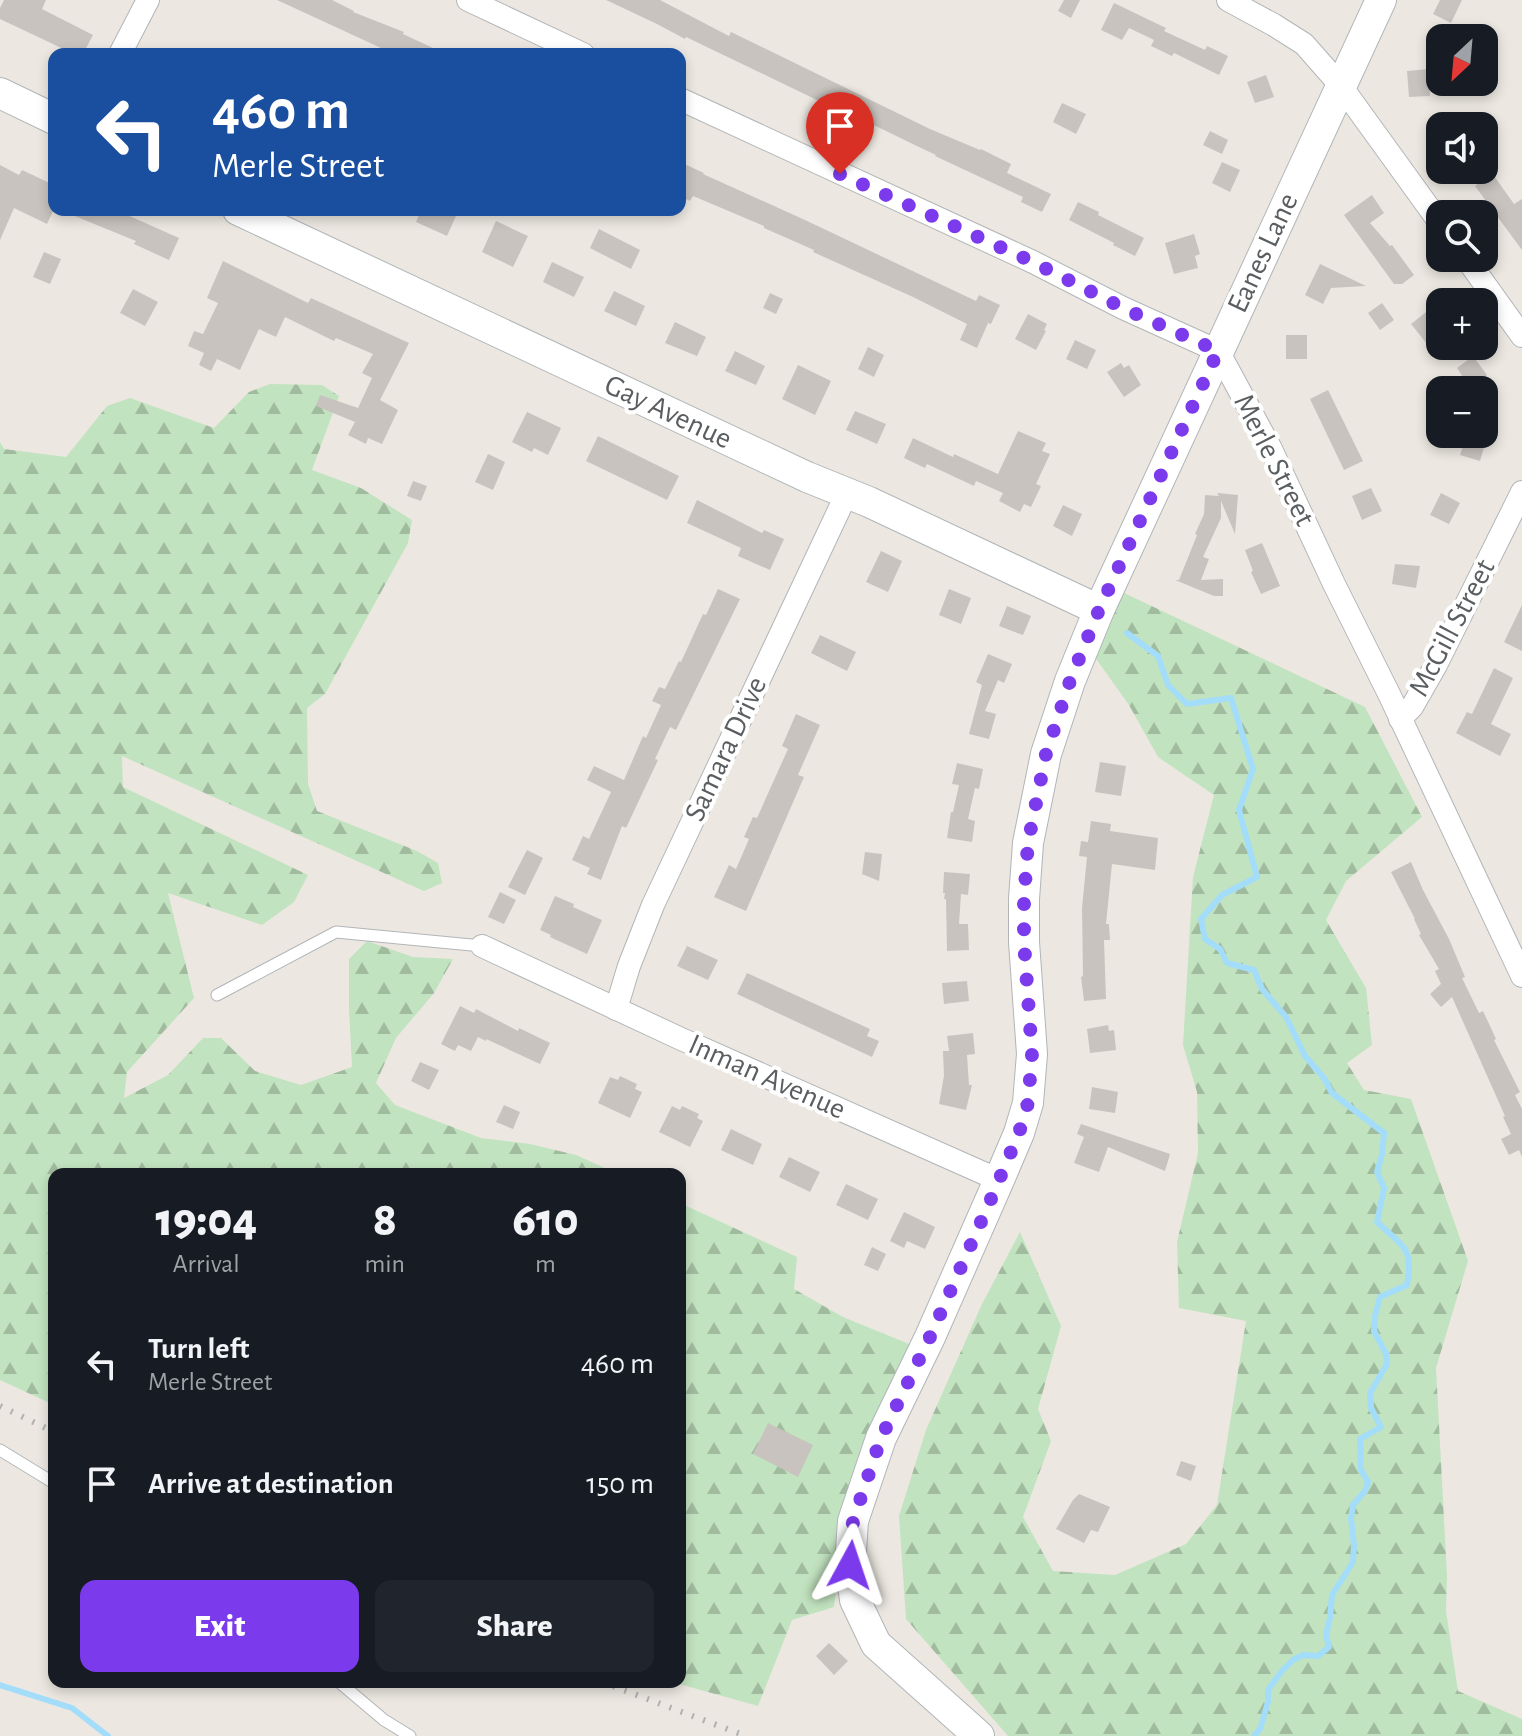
<!DOCTYPE html>
<meta charset="utf-8">
<style>
:root{--surface:#171b24;--page:#20242c;--text:#f1f3f6;--muted:#9ea1a6;--accent:#7c3aed}
body{margin:0;font-family:"Alegreya Sans",sans-serif;background:var(--page);color:var(--text);height:100vh;display:flex;flex-direction:column;font-size:30px;white-space:nowrap}
*{box-sizing:border-box;margin:0}
p{font-size:26px;color:var(--muted)}
.icon{flex:none;width:44px;height:44px;fill:none;stroke:currentColor;stroke-width:2;stroke-linecap:round;stroke-linejoin:round}
.map{position:relative;flex:1;overflow:hidden}
.drawer{position:absolute;left:48px;top:1168px;width:638px;height:520px;display:flex;flex-direction:column;background:var(--surface);border-radius:16px;box-shadow:0 4px 12px #0003}
.drawer>*{flex:none}
.hud{position:absolute;left:48px;top:48px;width:638px;height:168px;border-radius:16px;box-shadow:0 4px 12px #0003;background:#1a4fa0;color:#fff;overflow:hidden}
.needle{width:52px;rotate:206deg}
.tools{position:absolute;left:1426px;top:24px;display:grid;gap:16px}
.tools a{display:grid;place-items:center;width:72px;height:72px;border-radius:16px;background:var(--surface);box-shadow:0 4px 12px #0003;font-size:40px}
.pin{position:absolute;display:grid;place-items:center;width:68px;height:68px;color:#fff;margin:-82px -34px;border-radius:50% 50% 50% 0;rotate:-45deg;box-shadow:0 0 8px #0007}
.pin .icon{rotate:45deg}
.me{position:absolute;width:88px;margin:-44px;rotate:5deg;stroke-linejoin:round;filter:drop-shadow(0 0 6px #0008)}
.turn{display:flex;align-items:center;gap:28px;height:168px;padding:0 32px;font-size:36px}
.turn .icon{width:104px;height:104px;stroke-width:2.5}
.turn b{display:block;font-size:56px;line-height:68px}
.eta{display:flex;justify-content:space-evenly;align-items:center;height:136px;text-align:center}
.eta b{font-size:48px;font-weight:800;line-height:56px}
.action{display:flex;gap:16px;margin-top:auto;padding:16px 32px}
.action a{flex:1;height:92px;border-radius:16px;background:var(--accent);color:#fff;font-size:32px;font-weight:800;line-height:92px;text-align:center}
.action a+a{background:var(--page);color:var(--text)}
ul{padding:0;list-style:none}
li{display:flex;align-items:center;gap:24px;height:120px;padding:0 32px}
li div{flex:1}
li b{display:block;font-size:30px}
li em{font-style:normal}
.map>svg:first-child{display:block}
.forest{fill:url(#forest-firs)}
.lines{fill:none;stroke-linecap:round;stroke-linejoin:round}
.stream{stroke:#a3ddfa;stroke-width:6}
.building{fill:#c8c3be}
.lane-casing{stroke:#b2b5b8;stroke-width:13}
.street-casing{stroke:#b2b5b8;stroke-width:24}
.secondary-casing{stroke:#b1b5b8;stroke-width:32}
.lane{stroke:#fff;stroke-width:11}
.street{stroke:#fff;stroke-width:22}
.secondary{stroke:#fff;stroke-width:30}
.rail{stroke:#b0b1b1;stroke-width:6;stroke-dasharray:2 10;stroke-linecap:butt}
.route{stroke:#7c3aed;stroke-width:14;stroke-dasharray:0 25.2}
.labels{text-anchor:middle;dominant-baseline:central;stroke-width:8;stroke-linejoin:round;paint-order:stroke}
.street-label{font-size:30px;fill:#5a5e61;stroke:#fff}
</style>
<div class="map">
<svg width="1522" height="1736" viewBox="0 0 1522 1736">
<defs>
<pattern id="forest-firs" width="22" height="20" patternUnits="userSpaceOnUse" patternTransform="scale(2)"><rect width="22" height="20" fill="#c2e3bf"/><path d="M5 1l3.5 6h-7zM16 11l3.5 6h-7z" fill="#a1bb9f"/></pattern>
</defs>
<rect width="100%" height="100%" fill="#ece8e1"/>
<g class="forest">
<polygon points="270,384 322,385 339,396 312,470 361,488 412,520 408,543 325,694 307,708 308,784 317,811 417,851 438,863 442,883 424,891 122,756 123,787 308,875 294,902 262,925 168,893 194,998 127,1072 124,1098 168,1075 203,1038 221,1038 255,1071 301,1085 352,1067 349,1010 349,959 367,941 413,957 453,959 434,993 396,1038 376,1083 395,1105 481,1138 530,1144 576,1155 618,1174 54,1174 54,1405 0,1380 0,442 4,449 66,457 107,406 130,398 214,428 249,392"/>
<polygon points="1122,592 1365,707 1422,817 1346,881 1326,920 1366,988 1372,1045 1347,1063 1364,1090 1411,1099 1468,1261 1436,1368 1447,1576 1446,1611 1458,1691 1522,1719 1522,1736 1008,1736 906,1619 899,1516 926,1430 981,1306 1020,1232 1061,1326 1038,1409 1051,1441 1023,1517 1053,1571 1115,1575 1186,1544 1217,1505 1246,1321 1179,1308 1177,1242 1198,1153 1197,1092 1183,1045 1193,877 1214,795 1158,757 1129,705 1094,656"/>
<polygon points="680,1203 797,1257 794,1289 843,1317 909,1344 848,1496 834,1607 792,1620 758,1706 672,1682 680,1682"/>
</g>
<g class="lines">
<g class="stream">
<path d="M 1127,633 L 1158,656 L 1168,685 L 1187,704 L 1231,698 L 1253,769 L 1239,810 L 1257,877 L 1222,895 L 1201,919 L 1205,939 L 1220,949 L 1227,963 L 1254,970 L 1262,989 L 1286,1017 L 1305,1056 L 1324,1078 L 1332,1093 L 1384,1133 L 1382,1154 L 1377,1172 L 1384,1188 L 1377,1222 C 1403,1247 1414,1247 1407,1285 L 1380,1297 L 1375,1316 L 1374,1331 L 1386,1354 L 1387,1364 L 1370,1393 L 1371,1408 L 1381,1427 L 1360,1439 L 1361,1470 L 1368,1482 L 1365,1491 L 1353,1505 L 1351,1518 L 1354,1545 L 1353,1562 L 1332,1595 L 1330,1618 L 1326,1635 L 1329,1647 L 1318,1656 L 1303,1655 L 1293,1660 L 1281,1672 L 1268,1690 L 1268,1702 L 1260,1729 L 1254,1736"/>
<polyline points="0,1685 72,1708 108,1736"/>
</g>
</g>
<g class="building">
<polygon points="4,0 46,0 42,9 93,35 83,54 74,54 0,19 0,8"/>
<polygon points="277,0 332,0 354,11 353,12 404,32 403,34 446,54 394,54"/>
<polygon points="606,0 660,0 729,36 731,32 930,129 980,150 981,149 1011,164 1007,173 1051,194 1042,212 1021,202 1023,197 935,156 936,155 921,148 851,114 850,116 686,37 685,39 657,24"/>
<polygon points="1064,0 1080,0 1071,18 1058,11"/>
<polygon points="1440,0 1462,0 1451,23 1433,14"/>
<polygon points="1114,3 1166,28 1164,31 1205,50 1207,46 1228,56 1219,75 1174,53 1172,56 1151,46 1154,40 1129,28 1122,40 1101,30"/>
<polygon points="1429,69 1430,96 1409,97 1407,71"/>
<polygon points="1266,75 1274,97 1255,103 1247,82"/>
<polygon points="1062,103 1086,114 1076,134 1053,122"/>
<polygon points="1210,131 1228,140 1222,154 1203,145"/>
<polygon points="680,162 704,173 703,174 805,220 976,301 979,295 1000,305 991,324 988,323 977,348 960,340 967,324 913,297 813,252 814,250 764,228 764,226 693,196 690,201 680,196"/>
<polygon points="1222,162 1240,170 1230,192 1212,183"/>
<polygon points="0,165 19,175 22,170 54,185 54,209 47,224 14,208 0,240"/>
<polygon points="1492,173 1514,204 1522,199 1522,250 1475,186"/>
<polygon points="1372,195 1384,213 1370,223 1390,246 1392,245 1414,275 1402,284 1394,284 1344,215"/>
<polygon points="1078,202 1099,212 1098,215 1144,238 1135,256 1113,245 1114,243 1069,220"/>
<polygon points="60,210 116,210 179,238 169,260 134,244 136,241"/>
<polygon points="421,210 444,210 456,216 447,236 416,222"/>
<polygon points="496,221 528,236 513,267 482,252"/>
<polygon points="599,229 640,250 631,269 590,248"/>
<polygon points="1194,234 1200,254 1195,256 1198,268 1174,274 1165,243"/>
<polygon points="44,252 61,259 50,284 33,277"/>
<polygon points="223,261 308,303 311,298 409,343 380,400 398,410 382,444 368,438 366,444 348,435 355,422 316,406 320,395 358,408 372,378 362,373 373,354 336,338 334,341 285,317 276,337 259,329 240,370 217,359 211,371 199,365 204,353 188,346 194,331 203,334 218,303 207,298"/>
<polygon points="552,262 584,277 574,297 543,282"/>
<polygon points="1320,264 1366,286 1331,288 1323,304 1305,295"/>
<polygon points="133,289 158,302 145,326 120,313"/>
<polygon points="614,291 645,306 636,326 604,311"/>
<polygon points="770,293 783,299 776,314 763,308"/>
<polygon points="1440,301 1440,360 1411,324"/>
<polygon points="1382,303 1394,320 1380,330 1368,313"/>
<polygon points="1028,314 1047,324 1044,330 1046,331 1036,350 1015,339"/>
<polygon points="675,322 706,337 697,356 665,343"/>
<rect x="1286" y="335" width="21" height="24"/>
<polygon points="1075,340 1096,350 1087,369 1066,359"/>
<polygon points="868,347 884,355 874,377 858,369"/>
<polygon points="735,351 765,366 756,385 725,371"/>
<polygon points="1473,356 1487,375 1470,388 1457,368"/>
<polygon points="1121,363 1124,368 1129,365 1141,385 1124,397 1107,372"/>
<polygon points="798,365 831,381 815,415 782,399"/>
<polygon points="1328,390 1363,461 1344,470 1310,399"/>
<polygon points="855,411 886,424 877,444 846,430"/>
<polygon points="527,412 561,428 548,455 534,448 532,452 512,442"/>
<polygon points="1018,431 1046,443 1042,451 1050,454 1036,484 1041,486 1031,507 1024,504 1020,512 999,501 1003,493 976,481 974,486 927,464 925,468 904,458 913,438 953,457 954,454 998,474"/>
<polygon points="1467,434 1477,434 1487,437 1480,461 1460,455"/>
<polygon points="598,436 679,476 667,500 586,461"/>
<polygon points="488,454 505,462 493,490 475,482"/>
<polygon points="413,481 427,486 421,501 407,496"/>
<polygon points="1371,488 1382,511 1362,520 1352,496"/>
<polygon points="1217,493 1238,495 1235,534 1221,501 1221,518 1203,557 1209,559 1201,580 1223,579 1223,596 1214,596 1175,580 1179,580 1197,535 1195,534 1204,514 1205,495 1219,496"/>
<polygon points="1441,493 1460,503 1449,524 1430,515"/>
<polygon points="697,500 762,533 764,530 784,539 770,570 738,556 741,548 687,523"/>
<polygon points="1063,505 1082,514 1072,536 1053,526"/>
<polygon points="1262,543 1280,586 1261,594 1251,572 1253,571 1245,550"/>
<polygon points="881,551 902,561 888,592 866,582"/>
<polygon points="1395,564 1420,566 1416,588 1392,584"/>
<polygon points="718,589 740,599 676,730 670,727 655,759 658,760 626,828 622,826 601,880 587,874 590,868 572,860 583,836 589,839 611,792 587,780 594,766 624,780 643,736 646,738 661,705 652,701 659,687 665,689 679,661 681,662 703,614 706,615"/>
<polygon points="949,589 971,598 961,624 939,615"/>
<polygon points="1522,605 1522,651 1504,642"/>
<polygon points="1007,606 1031,616 1023,635 999,626"/>
<polygon points="820,635 856,652 847,671 811,653"/>
<polygon points="988,654 1012,664 1004,683 998,680 985,711 996,714 989,739 969,734 982,685 976,682"/>
<polygon points="1494,668 1513,678 1491,724 1511,734 1500,756 1456,733 1467,712 1472,714"/>
<polygon points="796,714 820,725 798,775 804,777 746,911 714,897 729,865 736,869 749,839 744,837 753,817 757,818 788,749 782,746"/>
<polygon points="1100,762 1126,766 1121,796 1095,792"/>
<polygon points="957,763 983,769 979,789 975,788 968,819 975,821 972,842 947,838 951,812 953,812 959,785 952,784"/>
<polygon points="1091,821 1111,824 1110,831 1158,838 1155,870 1112,864 1106,924 1109,924 1110,940 1104,940 1106,999 1084,1001 1081,977 1083,976 1082,908 1087,857 1079,856 1081,841 1088,842"/>
<polygon points="527,850 543,858 525,895 508,887"/>
<polygon points="865,852 882,854 879,881 862,874"/>
<polygon points="1411,862 1423,890 1449,939 1465,977 1462,978 1479,1013 1483,1011 1496,1039 1494,1040 1520,1092 1515,1095 1522,1109 1522,1157 1519,1150 1509,1155 1501,1139 1511,1134 1503,1117 1505,1116 1452,997 1441,1007 1430,994 1441,984 1435,971 1439,969 1419,935 1421,934 1414,919 1415,919 1391,872"/>
<polygon points="944,872 970,874 968,895 961,894 959,924 968,924 969,950 947,951 946,899 944,899 945,893 943,893"/>
<polygon points="500,892 516,900 504,924 488,917"/>
<polygon points="555,896 574,904 573,907 602,920 587,954 550,937 551,935 540,930"/>
<polygon points="687,946 718,960 708,980 677,966"/>
<polygon points="747,973 870,1029 867,1036 879,1041 872,1057 737,994"/>
<polygon points="967,981 969,1001 944,1004 942,983"/>
<polygon points="460,1006 474,1013 476,1009 518,1031 519,1028 550,1043 540,1064 486,1039 486,1041 478,1037 471,1051 458,1045 455,1051 441,1044"/>
<polygon points="1108,1025 1109,1031 1114,1030 1116,1050 1090,1053 1087,1029"/>
<polygon points="973,1033 975,1054 967,1055 969,1085 972,1085 966,1110 939,1104 944,1076 943,1051 949,1051 947,1036"/>
<polygon points="420,1062 439,1070 429,1090 411,1081"/>
<polygon points="620,1076 637,1084 635,1089 642,1092 630,1118 598,1103 610,1077 618,1080"/>
<polygon points="1092,1087 1118,1092 1115,1113 1089,1109"/>
<polygon points="504,1105 520,1112 513,1129 496,1122"/>
<polygon points="672,1106 680,1110 682,1106 699,1114 697,1118 703,1121 690,1147 659,1132"/>
<polygon points="1081,1124 1170,1154 1165,1171 1108,1147 1099,1172 1074,1163 1084,1137 1077,1134"/>
<polygon points="731,1129 762,1144 753,1165 721,1150"/>
<polygon points="789,1157 820,1172 810,1192 779,1177"/>
<polygon points="846,1184 878,1199 868,1220 836,1205"/>
<polygon points="904,1212 935,1227 925,1249 907,1241 904,1248 890,1241"/>
<polygon points="872,1247 886,1254 878,1271 864,1265"/>
<polygon points="768,1423 813,1445 798,1477 753,1454"/>
<polygon points="1181,1461 1196,1466 1191,1481 1176,1475"/>
<polygon points="1079,1494 1110,1507 1098,1532 1091,1530 1084,1543 1056,1529 1073,1500"/>
<polygon points="829,1643 848,1661 834,1675 816,1656"/>
</g>
<g class="lines">
<defs>
<g id="lane">
<polyline points="217,995 336,932 482,946"/>
<polyline points="0,1450 54,1483"/>
<polyline points="339,1682 384,1720 410,1736"/>
</g>
<g id="street">
<polyline points="468,0 583,54"/>
<polyline points="1228,0 1274,25 1304,44 1341,86 1440,223"/>
<polyline points="120,54 148,0"/>
<polyline points="680,99 1033,262 1123,308 1218,351 1271,449 1334,584 1389,694 1522,976"/>
<polyline points="1466,258 1522,336"/>
<polyline points="1400,719 1412,707 1436,665 1522,492"/>
<polyline points="482,946 679,1038 999,1180"/>
<polyline points="616,1009 629,966 653,905 847,493"/>
</g>
<g id="secondary">
<polyline points="0,93 54,119"/>
<polyline points="238,210 807,477 869,502 1099,610"/>
<polyline points="979,1736 876,1644 855,1600 850,1565 853,1521 881,1438 930,1337 999,1180 1019,1133 1028,1103 1032,1054 1024,942 1024,899 1028,843 1046,754 1070,681 1099,610 1381,0"/>
</g>
</defs>
<use href="#lane" class="lane-casing"/>
<use href="#street" class="street-casing"/>
<use href="#secondary" class="secondary-casing"/>
<use href="#lane" class="lane"/>
<use href="#street" class="street"/>
<use href="#secondary" class="secondary"/>
<g class="rail">
<polyline points="0,1406 54,1432"/>
<polyline points="602,1682 746,1736"/>
</g>
</g>
<g class="lines">
<polyline class="route" points="840,174 1033,262 1123,308 1218,351 1099,610 1070,681 1046,754 1028,843 1024,899 1024,942 1032,1054 1028,1103 1019,1133 988,1206 930,1337 881,1438 853,1521 850,1565"/>
</g>
<g class="labels">
<g class="street-label">
<text transform="translate(1263 253) rotate(-65)">Eanes Lane</text>
<text transform="translate(668 412) rotate(25)">Gay Avenue</text>
<text transform="translate(1274 460) rotate(63)">Merle Street</text>
<text transform="translate(1452 628) rotate(-62)">McGill Street</text>
<text transform="translate(726 749) rotate(-65)">Samara Drive</text>
<text transform="translate(767 1077) rotate(24)">Inman Avenue</text>
</g>
</g>
</svg>
<div class="tools">
<a><svg class="needle" viewBox="-14 -14 28 28"><path d="M0-13l5 13h-10z" fill="#e53935"/><path d="M0 13l5-13h-10z" fill="#9ea1a6"/></svg></a>
<a><svg class="icon" aria-label="sound" viewBox="0 0 24 24"><path d="M4 9h4l5-4v14l-5-4H4zM17 9q2 3 0 6"/></svg></a>
<a><svg class="icon" aria-label="search" viewBox="0 0 24 24"><circle cx="10" cy="10" r="6"/><path d="M15 15l6 6"/></svg></a>
<a>+</a>
<a>−</a>
</div>
<div class="pin" style="left:840px;top:174px;background:#d93025"><svg class="icon" aria-label="arrive" viewBox="0 0 24 24"><path d="M6 21V4h12l-3 4 3 4H6"/></svg></div>
<svg class="me" style="left:850px;top:1565px" viewBox="-20 -20 40 40"><path d="M0-17L14 15 0 8-14 15z" fill="#7c3aed" stroke="#fff" stroke-width="4"/></svg>
<div class="hud">
<div class="turn"><svg class="icon" aria-label="left" viewBox="0 0 24 24"><path d="M17 20v-9H6M10 6l-5 5 5 5"/></svg><div><b>460 m</b>Merle Street</div></div>
</div>
<section class="drawer">
<div class="eta">
<div><b>19:04</b><p>Arrival</p></div>
<div><b>8</b><p>min</p></div>
<div><b>610</b><p>m</p></div>
</div>
<ul>
<li><svg class="icon" aria-label="left" viewBox="0 0 24 24"><path d="M17 20v-9H6M10 6l-5 5 5 5"/></svg><div><b>Turn left</b><p>Merle Street</p></div><em>460 m</em></li>
<li><svg class="icon" aria-label="arrive" viewBox="0 0 24 24"><path d="M6 21V4h12l-3 4 3 4H6"/></svg><div><b>Arrive at destination</b></div><em>150 m</em></li>
</ul>
<div class="action"><a>Exit</a><a>Share</a></div>
</section>
</div>
